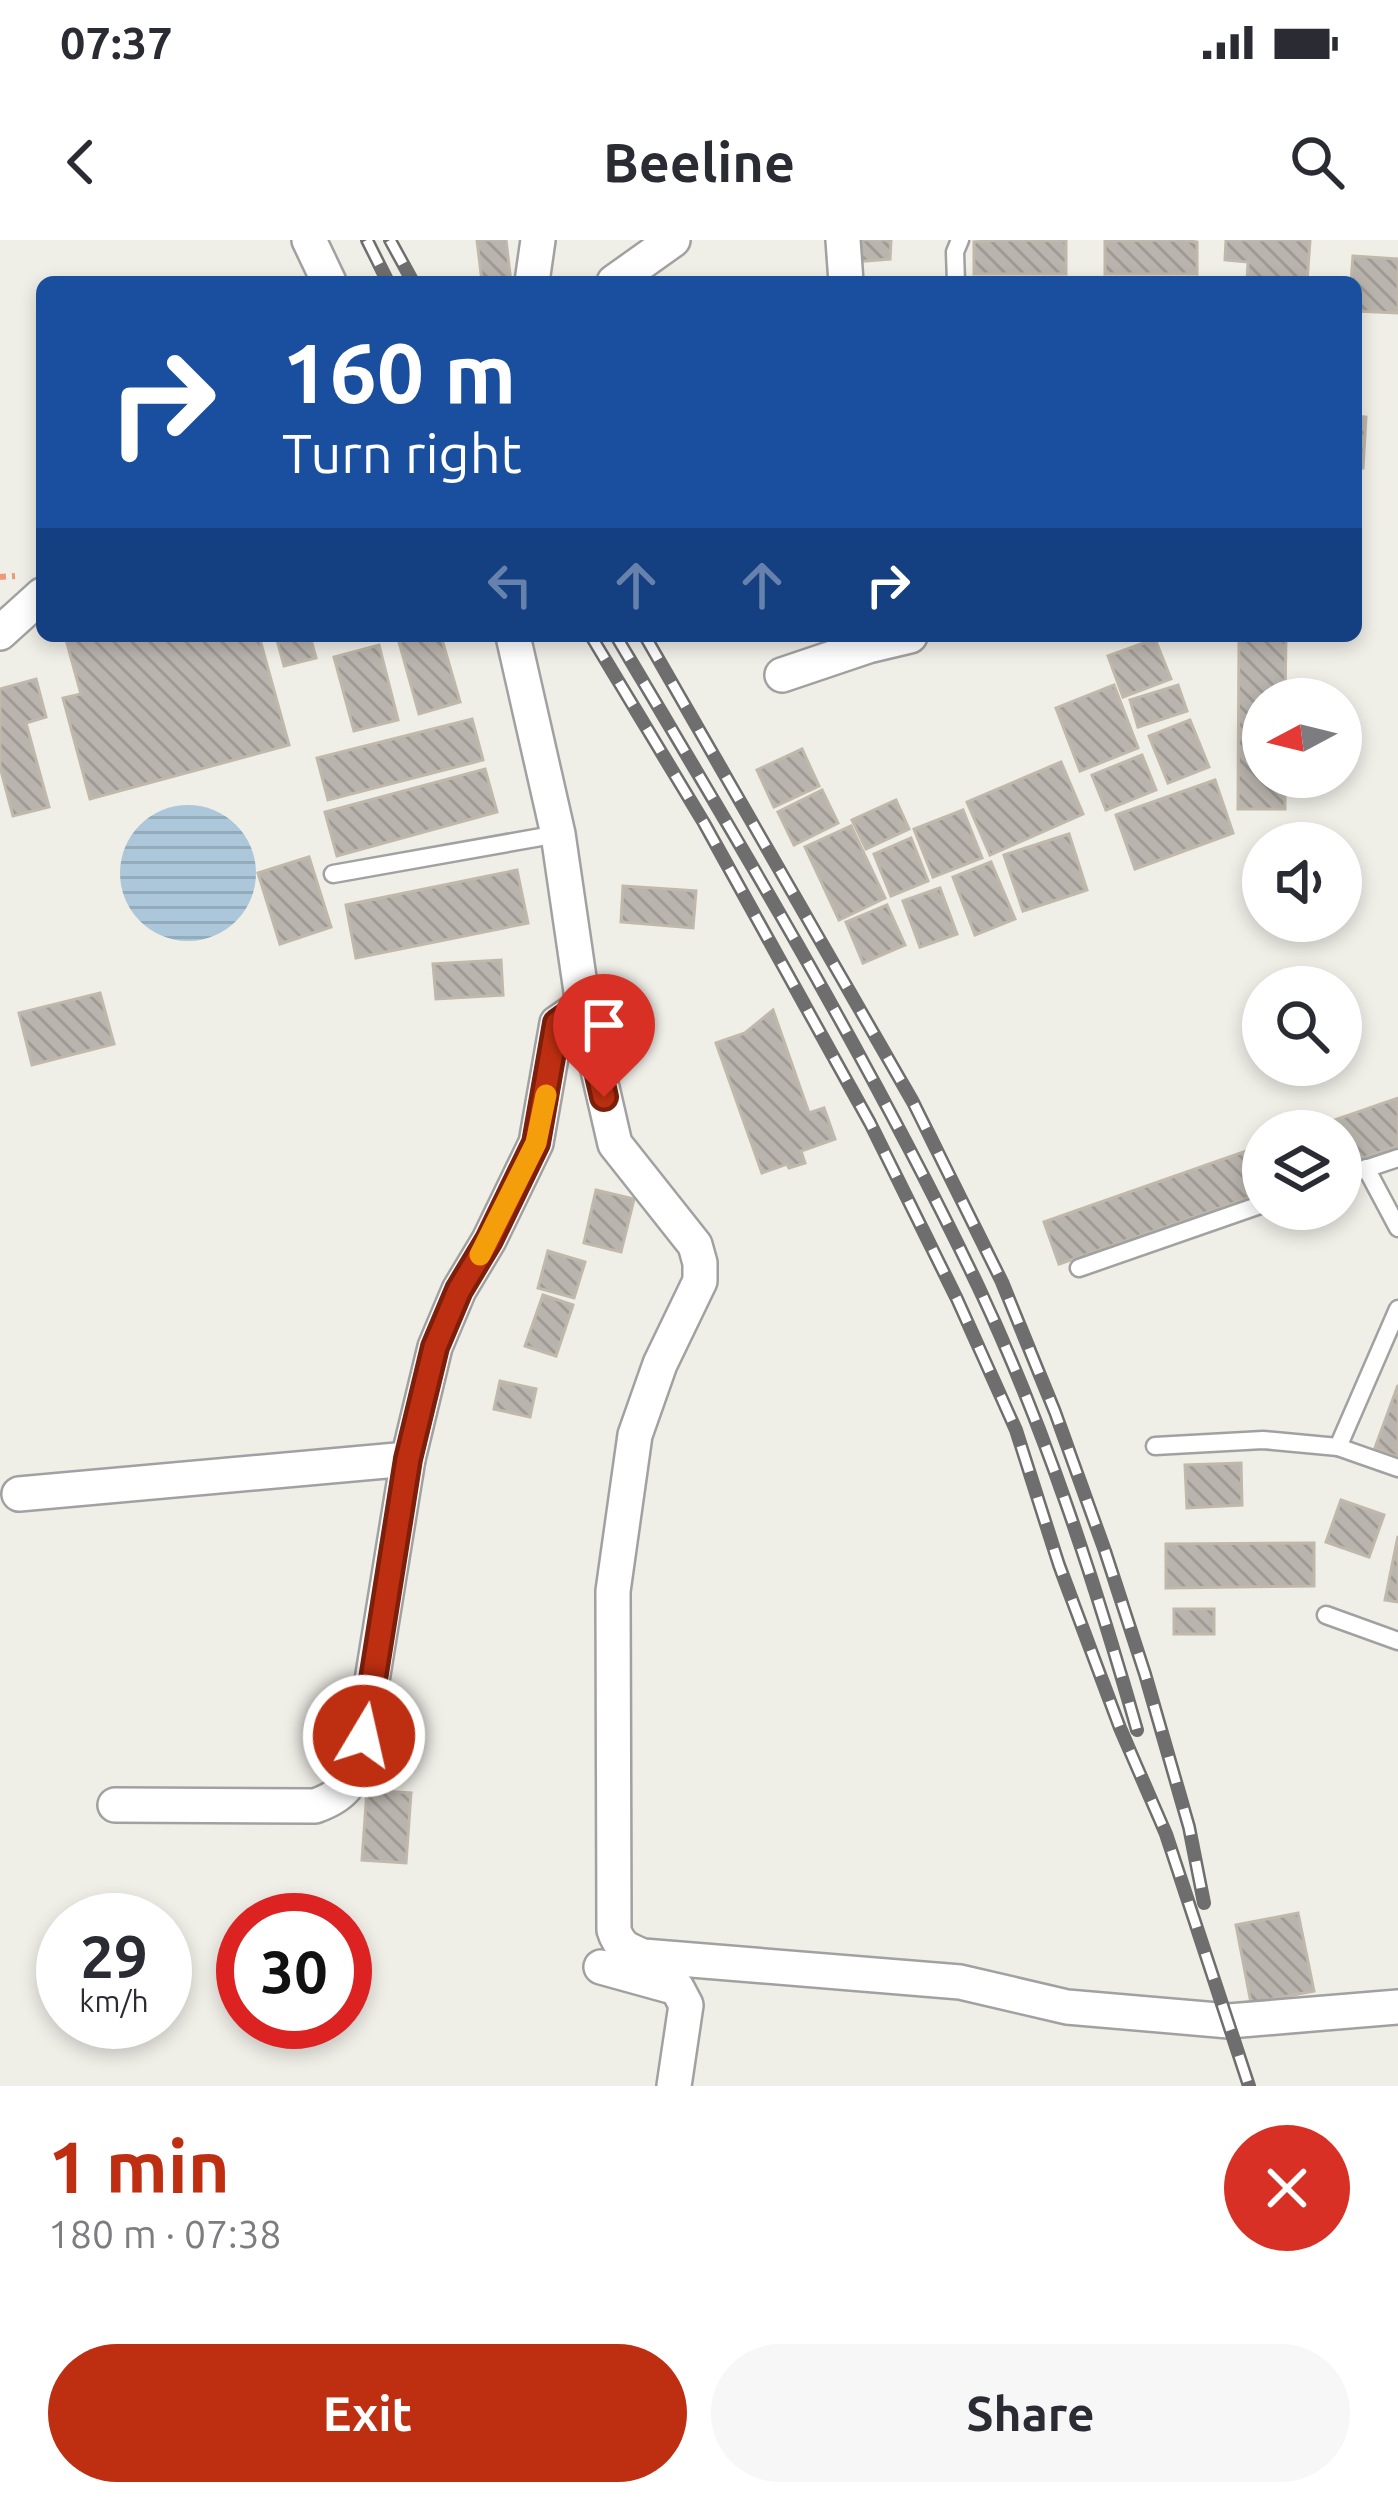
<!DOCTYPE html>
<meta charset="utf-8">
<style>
:root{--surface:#fff;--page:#f7f7f7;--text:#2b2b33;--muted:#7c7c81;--accent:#be2f11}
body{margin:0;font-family:Ubuntu,sans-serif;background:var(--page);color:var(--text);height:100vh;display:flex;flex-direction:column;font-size:45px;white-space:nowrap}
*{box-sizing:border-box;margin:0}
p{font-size:39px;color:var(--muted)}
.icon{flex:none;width:66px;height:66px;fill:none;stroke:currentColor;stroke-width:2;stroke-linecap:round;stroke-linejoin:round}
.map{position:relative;height:1846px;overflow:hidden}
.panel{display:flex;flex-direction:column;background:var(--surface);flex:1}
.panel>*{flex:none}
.guide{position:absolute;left:36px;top:36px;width:1326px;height:366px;border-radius:18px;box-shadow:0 6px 18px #0003;background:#1a4fa0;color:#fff;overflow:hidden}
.needle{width:78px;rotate:263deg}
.fabs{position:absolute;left:1242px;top:438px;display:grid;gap:24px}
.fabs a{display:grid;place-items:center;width:120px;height:120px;border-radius:50%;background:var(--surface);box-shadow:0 6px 18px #0003;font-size:60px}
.speed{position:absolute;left:36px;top:1653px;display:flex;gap:24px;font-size:60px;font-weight:700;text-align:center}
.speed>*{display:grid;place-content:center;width:156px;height:156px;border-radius:50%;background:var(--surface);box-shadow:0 6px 18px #0003;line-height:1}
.speed small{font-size:30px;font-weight:400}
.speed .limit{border:18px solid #d22;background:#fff;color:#111}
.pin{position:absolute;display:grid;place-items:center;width:102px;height:102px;color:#fff;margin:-123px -51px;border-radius:50% 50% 50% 0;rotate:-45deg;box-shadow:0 0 12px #0007}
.pin .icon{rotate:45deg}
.me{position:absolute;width:132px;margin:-66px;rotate:9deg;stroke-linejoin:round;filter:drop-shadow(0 0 9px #0008)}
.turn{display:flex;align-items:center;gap:42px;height:252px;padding:0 48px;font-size:54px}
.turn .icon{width:156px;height:156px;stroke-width:2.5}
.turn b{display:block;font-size:84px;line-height:102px}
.lanes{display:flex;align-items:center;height:114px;padding:0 48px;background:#0003;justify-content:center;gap:60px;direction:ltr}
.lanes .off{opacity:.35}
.round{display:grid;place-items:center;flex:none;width:126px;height:126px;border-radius:63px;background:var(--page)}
.summary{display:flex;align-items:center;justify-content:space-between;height:204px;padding:0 48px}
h1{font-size:72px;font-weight:600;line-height:90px;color:var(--accent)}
.action{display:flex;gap:24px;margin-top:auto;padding:24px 48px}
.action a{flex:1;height:138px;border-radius:72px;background:var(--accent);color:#fff;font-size:48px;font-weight:600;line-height:138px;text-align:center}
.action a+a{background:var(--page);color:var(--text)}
.status{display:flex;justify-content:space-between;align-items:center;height:84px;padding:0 60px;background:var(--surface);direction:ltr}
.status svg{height:33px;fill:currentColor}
header{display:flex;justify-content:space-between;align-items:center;height:156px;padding:0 48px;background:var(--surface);font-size:54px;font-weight:600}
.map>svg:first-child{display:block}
.water{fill:url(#water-rules)}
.building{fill:url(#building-back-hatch);stroke:#c0b8aa;stroke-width:3}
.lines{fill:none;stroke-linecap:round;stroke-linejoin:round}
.lane-casing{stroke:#a1a1a1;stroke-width:21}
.street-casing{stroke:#a1a1a1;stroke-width:38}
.path{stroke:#ee9979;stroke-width:6;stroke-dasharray:6 6;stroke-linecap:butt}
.lane{stroke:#fff;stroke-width:16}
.street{stroke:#fff;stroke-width:33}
.rail-casing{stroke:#6e6e6e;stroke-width:14}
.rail{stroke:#fff;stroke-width:9;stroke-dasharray:27;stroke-linecap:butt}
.route-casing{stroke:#7c1f0b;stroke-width:30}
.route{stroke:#be2f11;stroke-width:21}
.slow{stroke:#f59e0b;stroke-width:21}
</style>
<div class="status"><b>07:37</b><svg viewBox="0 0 49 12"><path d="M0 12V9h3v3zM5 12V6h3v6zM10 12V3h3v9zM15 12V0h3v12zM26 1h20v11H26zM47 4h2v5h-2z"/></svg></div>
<header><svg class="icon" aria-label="back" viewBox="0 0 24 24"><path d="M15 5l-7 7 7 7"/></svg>Beeline<svg class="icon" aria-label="search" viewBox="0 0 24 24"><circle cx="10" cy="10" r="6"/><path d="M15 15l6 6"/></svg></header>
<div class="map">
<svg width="1398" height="1846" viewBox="0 0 1398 1846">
<defs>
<pattern id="water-rules" width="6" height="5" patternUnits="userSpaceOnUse" patternTransform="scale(3)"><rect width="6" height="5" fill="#abc7d9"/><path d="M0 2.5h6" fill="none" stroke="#93abba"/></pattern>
<pattern id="building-back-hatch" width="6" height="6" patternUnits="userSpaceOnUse" patternTransform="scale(3)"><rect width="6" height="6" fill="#b9b4ad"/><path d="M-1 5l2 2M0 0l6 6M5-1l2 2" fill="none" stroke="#9f9a95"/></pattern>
</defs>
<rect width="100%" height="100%" fill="#efeee7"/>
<circle class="water" cx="188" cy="633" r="68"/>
<g class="building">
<polygon points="477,0 506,0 511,42 482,42"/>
<polygon points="852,0 891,0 890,19 854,22"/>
<polygon points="1001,0 1066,1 1066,34 974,34 974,2"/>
<polygon points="1182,0 1197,2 1197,34 1105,34 1105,1"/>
<polygon points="1226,0 1310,0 1307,42 1247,42 1248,22 1225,20"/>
<polygon points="1353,16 1398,19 1398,73 1356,71 1356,42 1351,42"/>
<polygon points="1356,176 1366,177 1363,228 1356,228"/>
<polygon points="65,396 259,396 289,505 90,559 63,458 81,454"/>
<polygon points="276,396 310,396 316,418 284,426"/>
<polygon points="420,396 441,396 460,462 419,474 399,402"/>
<polygon points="1239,396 1286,396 1285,459 1263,459 1263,537 1285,537 1285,569 1238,569"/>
<polygon points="1155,399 1171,439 1123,457 1108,416"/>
<polygon points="379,405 398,480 354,491 334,417"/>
<polygon points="36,439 46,477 26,483 49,567 13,576 0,527 0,449"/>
<polygon points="1114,445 1138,508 1080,531 1056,468"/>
<polygon points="1178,445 1187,471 1138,487 1130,460"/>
<polygon points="472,479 483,520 328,560 317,518"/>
<polygon points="1190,480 1209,527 1168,543 1149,496"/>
<polygon points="802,509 819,546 774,567 757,530"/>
<polygon points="1142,515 1156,550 1106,570 1092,535"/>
<polygon points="1061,522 1083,574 990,615 967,562"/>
<polygon points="485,529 497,572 337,616 325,572"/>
<polygon points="1215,540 1233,593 1135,629 1116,575"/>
<polygon points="822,550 838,583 794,605 778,572"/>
<polygon points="896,560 909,589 866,609 852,580"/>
<polygon points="963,570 982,618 933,637 914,589"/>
<polygon points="851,586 885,658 839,680 805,607"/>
<polygon points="1069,594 1087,650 1023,671 1004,615"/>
<polygon points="911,598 928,641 891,656 874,614"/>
<polygon points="309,617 331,687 280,704 258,633"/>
<polygon points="991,622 1015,679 975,695 953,637"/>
<polygon points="517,630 528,683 356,718 346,665"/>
<polygon points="623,646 696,651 693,688 621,682"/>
<polygon points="940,648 957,694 920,707 903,661"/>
<polygon points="887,665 905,705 863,723 846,682"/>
<polygon points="501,720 503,755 436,759 433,724"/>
<polygon points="100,753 114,804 32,825 19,773"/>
<polygon points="773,770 809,873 824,868 835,899 801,911 805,923 789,928 787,924 762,933 716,803 745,793"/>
<polygon points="1398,858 1398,906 1341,926 1341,891 1303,891"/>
<polygon points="1263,905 1263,953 1059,1024 1044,982"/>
<polygon points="596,950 634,959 621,1012 584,1003"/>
<polygon points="548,1011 585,1022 574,1058 538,1048"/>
<polygon points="543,1055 573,1065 556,1116 525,1106"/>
<polygon points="500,1141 536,1149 530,1177 494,1169"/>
<polygon points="1398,1145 1398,1217 1375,1208"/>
<polygon points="1241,1223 1242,1265 1187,1268 1185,1225"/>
<polygon points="1341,1260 1384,1275 1369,1317 1326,1302"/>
<polygon points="1398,1296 1398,1362 1385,1360"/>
<polygon points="1314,1303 1314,1346 1166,1348 1166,1304"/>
<rect x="1174" y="1369" width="40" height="25"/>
<polygon points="367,1550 411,1553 406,1623 362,1620"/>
<polygon points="1298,1673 1314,1751 1251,1763 1236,1685"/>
</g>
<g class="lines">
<defs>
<g id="lane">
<polyline points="956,42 955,12 960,0"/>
<polyline points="333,634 558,594"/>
<polyline points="1366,928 1398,988"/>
<polyline points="1341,937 1398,918"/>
<polyline points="1079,1028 1263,964"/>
<polyline points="1155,1206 1263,1200 1338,1207 1398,1228"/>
<polyline points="1338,1207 1398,1069"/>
<polyline points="1326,1375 1398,1401"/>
</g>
<g id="street">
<polyline points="309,0 329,42"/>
<polyline points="843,0 846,42"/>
<polyline points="532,42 538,0"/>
<polyline points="614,42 673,0"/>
<polyline points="0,393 42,355"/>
<path d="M 513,396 L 558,594 L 583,765 L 615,904 L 695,1005 L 700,1023 L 700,1041 L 660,1124 L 635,1195 L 613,1351 L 614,1690 C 619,1707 628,1710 643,1716 L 960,1742 L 1067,1767 L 1229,1781 L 1398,1767"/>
<polyline points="782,435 868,406 910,396"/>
<polyline points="19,1254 408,1219"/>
<path d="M 115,1565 L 315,1566 C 355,1552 353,1534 363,1496 L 408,1219 L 435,1107 L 459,1050 L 489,1000 L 536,903 L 557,783 L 583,765"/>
<polyline points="601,1727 677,1748 686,1765 674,1846"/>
</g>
</defs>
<use href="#lane" class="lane-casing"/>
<use href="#street" class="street-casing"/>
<polyline class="path" points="0,337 15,336"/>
<use href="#lane" class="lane"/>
<use href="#street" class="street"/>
<defs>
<g id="rail">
<polyline points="367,0 388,42"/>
<polyline points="390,0 413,42"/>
<polyline points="591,396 704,583 870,883 957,1059 1016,1190 1059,1325 1120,1488 1166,1594 1249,1846"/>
<path d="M 616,396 C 743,609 871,822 978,1046 C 1045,1188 1094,1339 1137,1490"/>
<polyline points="645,396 913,862 1002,1042 1055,1172 1105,1311 1145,1434 1189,1587 1204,1663"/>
</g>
</defs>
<use href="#rail" class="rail-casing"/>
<use href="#rail" class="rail"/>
</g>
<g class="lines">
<defs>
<polyline id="route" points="364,1496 408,1219 435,1107 459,1050 489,1000 536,903 557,783 583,765 604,857"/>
</defs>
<use href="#route" class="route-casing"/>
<use href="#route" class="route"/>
<polyline class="slow" points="480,1015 536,903 546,855"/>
</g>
</svg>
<div class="fabs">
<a><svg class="needle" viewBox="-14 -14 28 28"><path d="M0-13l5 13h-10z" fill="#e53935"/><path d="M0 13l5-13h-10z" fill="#7c7c81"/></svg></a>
<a><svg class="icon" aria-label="sound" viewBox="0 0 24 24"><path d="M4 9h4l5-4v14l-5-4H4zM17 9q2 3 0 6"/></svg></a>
<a><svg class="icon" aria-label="search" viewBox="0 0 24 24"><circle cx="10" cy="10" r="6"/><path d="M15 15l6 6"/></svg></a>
<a><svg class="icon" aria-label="layers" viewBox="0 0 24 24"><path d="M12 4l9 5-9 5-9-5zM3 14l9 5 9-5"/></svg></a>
</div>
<div class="speed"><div>29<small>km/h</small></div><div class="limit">30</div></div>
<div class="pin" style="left:604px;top:857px;background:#d93025"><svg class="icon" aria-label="arrive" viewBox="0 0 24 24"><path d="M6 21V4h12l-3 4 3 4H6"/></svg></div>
<svg class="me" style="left:364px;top:1496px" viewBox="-20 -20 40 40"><circle r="17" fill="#be2f11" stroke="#fff" stroke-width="3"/><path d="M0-11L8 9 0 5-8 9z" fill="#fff"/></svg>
<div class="guide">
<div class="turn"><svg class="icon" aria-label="right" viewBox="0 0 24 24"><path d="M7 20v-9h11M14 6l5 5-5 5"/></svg><div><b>160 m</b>Turn right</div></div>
<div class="lanes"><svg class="icon off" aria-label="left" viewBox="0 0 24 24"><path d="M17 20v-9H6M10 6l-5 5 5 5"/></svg><svg class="icon off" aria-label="ahead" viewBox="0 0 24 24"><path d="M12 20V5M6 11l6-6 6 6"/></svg><svg class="icon off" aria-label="ahead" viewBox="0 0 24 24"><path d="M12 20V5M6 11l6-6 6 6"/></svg><svg class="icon" aria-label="right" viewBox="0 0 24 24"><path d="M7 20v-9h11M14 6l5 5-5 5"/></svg></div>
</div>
</div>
<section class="panel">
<div class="summary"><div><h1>1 min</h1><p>180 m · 07:38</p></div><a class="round" style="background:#d93025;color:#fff"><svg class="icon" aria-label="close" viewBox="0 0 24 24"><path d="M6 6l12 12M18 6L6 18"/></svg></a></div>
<div class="action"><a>Exit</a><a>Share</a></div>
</section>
